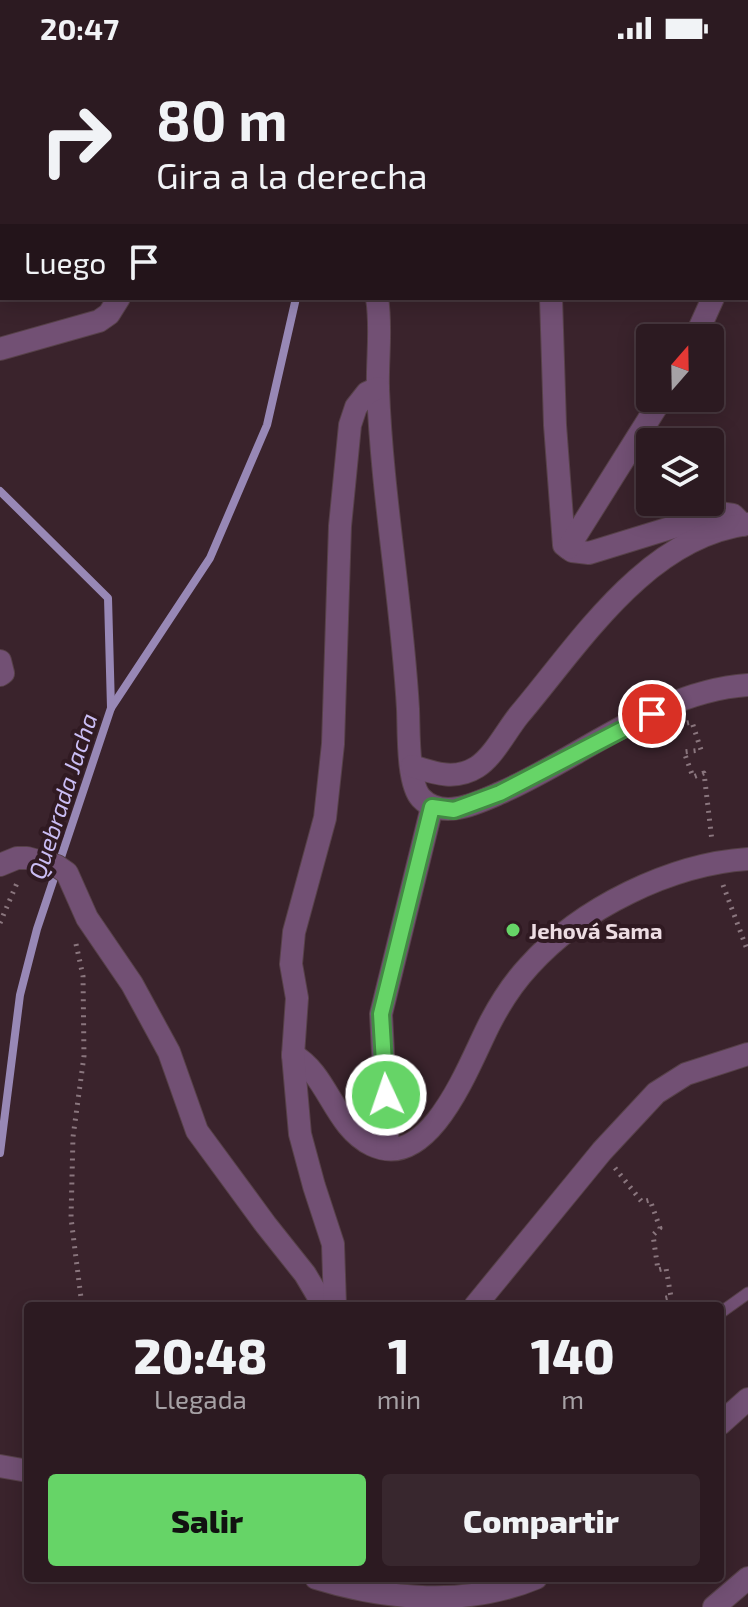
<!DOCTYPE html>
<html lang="es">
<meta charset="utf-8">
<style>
:root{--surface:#2c1a21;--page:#38272e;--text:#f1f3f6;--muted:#a6a1a5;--line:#48383f;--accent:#66d467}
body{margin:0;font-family:"Exo 2",sans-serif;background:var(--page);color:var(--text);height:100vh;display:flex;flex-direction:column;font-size:30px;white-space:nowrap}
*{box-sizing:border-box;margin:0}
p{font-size:26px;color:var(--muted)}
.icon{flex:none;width:44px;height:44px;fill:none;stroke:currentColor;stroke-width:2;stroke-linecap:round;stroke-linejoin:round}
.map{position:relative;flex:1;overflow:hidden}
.side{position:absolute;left:24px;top:1246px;width:700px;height:280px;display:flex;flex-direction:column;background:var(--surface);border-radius:8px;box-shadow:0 4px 20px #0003,0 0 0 2px var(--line)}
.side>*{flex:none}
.top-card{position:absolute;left:0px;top:0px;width:748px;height:244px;box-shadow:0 4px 20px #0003,0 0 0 2px var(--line);background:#2c1a21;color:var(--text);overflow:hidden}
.needle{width:52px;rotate:20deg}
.controls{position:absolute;left:636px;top:268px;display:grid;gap:16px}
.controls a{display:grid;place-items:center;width:88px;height:88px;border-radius:8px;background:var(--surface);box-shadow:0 4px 20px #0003,0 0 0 2px var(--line);font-size:40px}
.pin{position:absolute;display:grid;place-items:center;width:68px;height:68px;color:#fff;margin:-34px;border:4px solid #fff;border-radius:50%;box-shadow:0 2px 8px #0007}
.me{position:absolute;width:88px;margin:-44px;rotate:357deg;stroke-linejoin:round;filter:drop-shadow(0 0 6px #0008)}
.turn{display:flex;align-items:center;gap:28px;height:168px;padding:0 24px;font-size:36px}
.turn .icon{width:104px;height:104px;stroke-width:2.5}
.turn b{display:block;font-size:56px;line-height:68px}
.then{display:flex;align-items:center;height:76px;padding:0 24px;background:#0003;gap:16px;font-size:30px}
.eta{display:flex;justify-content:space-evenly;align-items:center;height:136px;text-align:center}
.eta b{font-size:48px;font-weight:800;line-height:56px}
.cta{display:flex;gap:16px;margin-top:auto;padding:16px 24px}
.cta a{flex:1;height:92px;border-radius:8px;background:var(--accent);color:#111;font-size:32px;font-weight:800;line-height:92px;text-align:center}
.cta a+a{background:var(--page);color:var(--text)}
.status{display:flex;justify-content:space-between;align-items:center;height:56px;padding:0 40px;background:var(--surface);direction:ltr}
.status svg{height:22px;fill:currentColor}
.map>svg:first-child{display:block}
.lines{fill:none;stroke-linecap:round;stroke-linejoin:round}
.stream{stroke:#9888b6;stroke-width:8}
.service-casing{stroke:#574149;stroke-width:13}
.minor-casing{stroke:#574149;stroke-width:24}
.tertiary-casing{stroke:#574149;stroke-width:24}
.path{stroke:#8a767e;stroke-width:5;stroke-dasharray:2 6;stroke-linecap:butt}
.service{stroke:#725074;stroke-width:11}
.minor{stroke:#725074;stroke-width:22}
.tertiary{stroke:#725074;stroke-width:22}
.route-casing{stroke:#428a43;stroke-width:20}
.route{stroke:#66d467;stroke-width:14}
.poi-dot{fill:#66d467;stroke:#301a22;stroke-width:3}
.labels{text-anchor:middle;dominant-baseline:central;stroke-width:8;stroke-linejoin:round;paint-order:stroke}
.poi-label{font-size:22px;font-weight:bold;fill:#eddde3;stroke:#301a22;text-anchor:start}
.water-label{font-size:24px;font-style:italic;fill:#cabdf4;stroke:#301a22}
</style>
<div class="status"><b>20:47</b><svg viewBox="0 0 49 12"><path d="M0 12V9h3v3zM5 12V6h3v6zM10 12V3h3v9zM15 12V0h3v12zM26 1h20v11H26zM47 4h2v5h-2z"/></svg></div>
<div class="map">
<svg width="748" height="1551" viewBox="0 0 748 1551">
<rect width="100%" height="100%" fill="#3a232c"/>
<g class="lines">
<g class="stream">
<polyline points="384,0 384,2"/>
<polyline points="0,435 108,542 111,652"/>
<polyline points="0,1097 20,939 37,873 111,652 210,502 267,369 296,242"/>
</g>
<defs>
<polyline id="service" points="720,1257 748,1237"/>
<g id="minor">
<polyline points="684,0 687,2"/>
<polyline points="240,2 241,0"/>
<polyline points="551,2 552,0"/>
<polyline points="0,196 2,195"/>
<path d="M 377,242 C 382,272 377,303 378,333 C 382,440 402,546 408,653 C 409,674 407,727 421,742 C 442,764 475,748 500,737 C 581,702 657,635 748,629"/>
<polyline points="551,242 555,369 564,489 572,495 589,497 719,457 733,459 743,469"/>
<polyline points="695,282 713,242"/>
<polyline points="0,293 99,265 109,258 119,242"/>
<polyline points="568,492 662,342"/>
<polyline points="0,605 3,617 0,619"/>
<path d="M 412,710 C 434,717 455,725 477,711 C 494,700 506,675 519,659 C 580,587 646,481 748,468"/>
<polyline points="0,809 17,802 27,802 57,810 67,817 87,862 132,928 169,996 197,1075 266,1169 305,1218 324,1250"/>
<path d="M 293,999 C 328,1018 334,1071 372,1089 C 432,1117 471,1002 491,965 C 501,946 514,926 529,910 C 581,852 671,808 748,803"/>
<polyline points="388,1093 381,958 432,751"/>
<polyline points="335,1250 333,1188 314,1130 300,1078 293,999 297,942 291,908 294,876 325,762 333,688 340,470 350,369 356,351 367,337 378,332"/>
<polyline points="475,1250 602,1095 656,1037 686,1018 748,998"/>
<polyline points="714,1551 748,1522"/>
</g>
<g id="tertiary">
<polyline points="720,1368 748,1343"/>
<polyline points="0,1410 28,1415"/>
<path d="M 316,1522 C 387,1544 467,1551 536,1522"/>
</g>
</defs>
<use href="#service" class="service-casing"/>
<use href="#minor" class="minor-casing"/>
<use href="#tertiary" class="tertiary-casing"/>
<g class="path">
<polyline points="687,667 692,666 701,694 684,696 693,721 704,717 712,785"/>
<polyline points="723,829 748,896"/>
<polyline points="0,867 17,827"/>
<polyline points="76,888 83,920 84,1000 73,1081 71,1162 82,1250"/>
<polyline points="615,1112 642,1146 650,1144 660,1172 653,1179 658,1214 666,1212 671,1241 662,1243 664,1250"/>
</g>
<use href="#service" class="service"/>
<use href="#minor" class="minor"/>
<use href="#tertiary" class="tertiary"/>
</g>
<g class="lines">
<defs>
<polyline id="route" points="386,1039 381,958 432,751 454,754 500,737 652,658"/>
</defs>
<use href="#route" class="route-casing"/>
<use href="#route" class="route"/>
</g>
<circle class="poi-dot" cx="513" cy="874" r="8"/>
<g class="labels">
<g class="poi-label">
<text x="529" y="874">Jehová Sama</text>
</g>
<g class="water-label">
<text transform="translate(62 740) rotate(-72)">Quebrada Jacha</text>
</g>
</g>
</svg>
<div class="controls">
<a><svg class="needle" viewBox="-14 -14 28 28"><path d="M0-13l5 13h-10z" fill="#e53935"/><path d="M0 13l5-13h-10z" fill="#a6a1a5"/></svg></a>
<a><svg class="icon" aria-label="layers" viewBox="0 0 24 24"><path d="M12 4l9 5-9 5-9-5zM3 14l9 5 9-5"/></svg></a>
</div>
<div class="pin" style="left:652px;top:658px;background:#d93025"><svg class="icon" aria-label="arrive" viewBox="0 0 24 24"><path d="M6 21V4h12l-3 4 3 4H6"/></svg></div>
<svg class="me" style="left:386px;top:1039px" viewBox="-20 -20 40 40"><circle r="17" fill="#66d467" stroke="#fff" stroke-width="3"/><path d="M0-11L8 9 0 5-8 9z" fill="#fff"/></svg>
<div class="top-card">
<div class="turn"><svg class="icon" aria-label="right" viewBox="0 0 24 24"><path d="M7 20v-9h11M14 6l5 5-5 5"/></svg><div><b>80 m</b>Gira a la derecha</div></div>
<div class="then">Luego<svg class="icon" aria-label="arrive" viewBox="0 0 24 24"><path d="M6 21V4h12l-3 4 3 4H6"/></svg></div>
</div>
<section class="side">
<div class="eta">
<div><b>20:48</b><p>Llegada</p></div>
<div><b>1</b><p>min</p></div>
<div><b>140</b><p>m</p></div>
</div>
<div class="cta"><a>Salir</a><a>Compartir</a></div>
</section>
</div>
